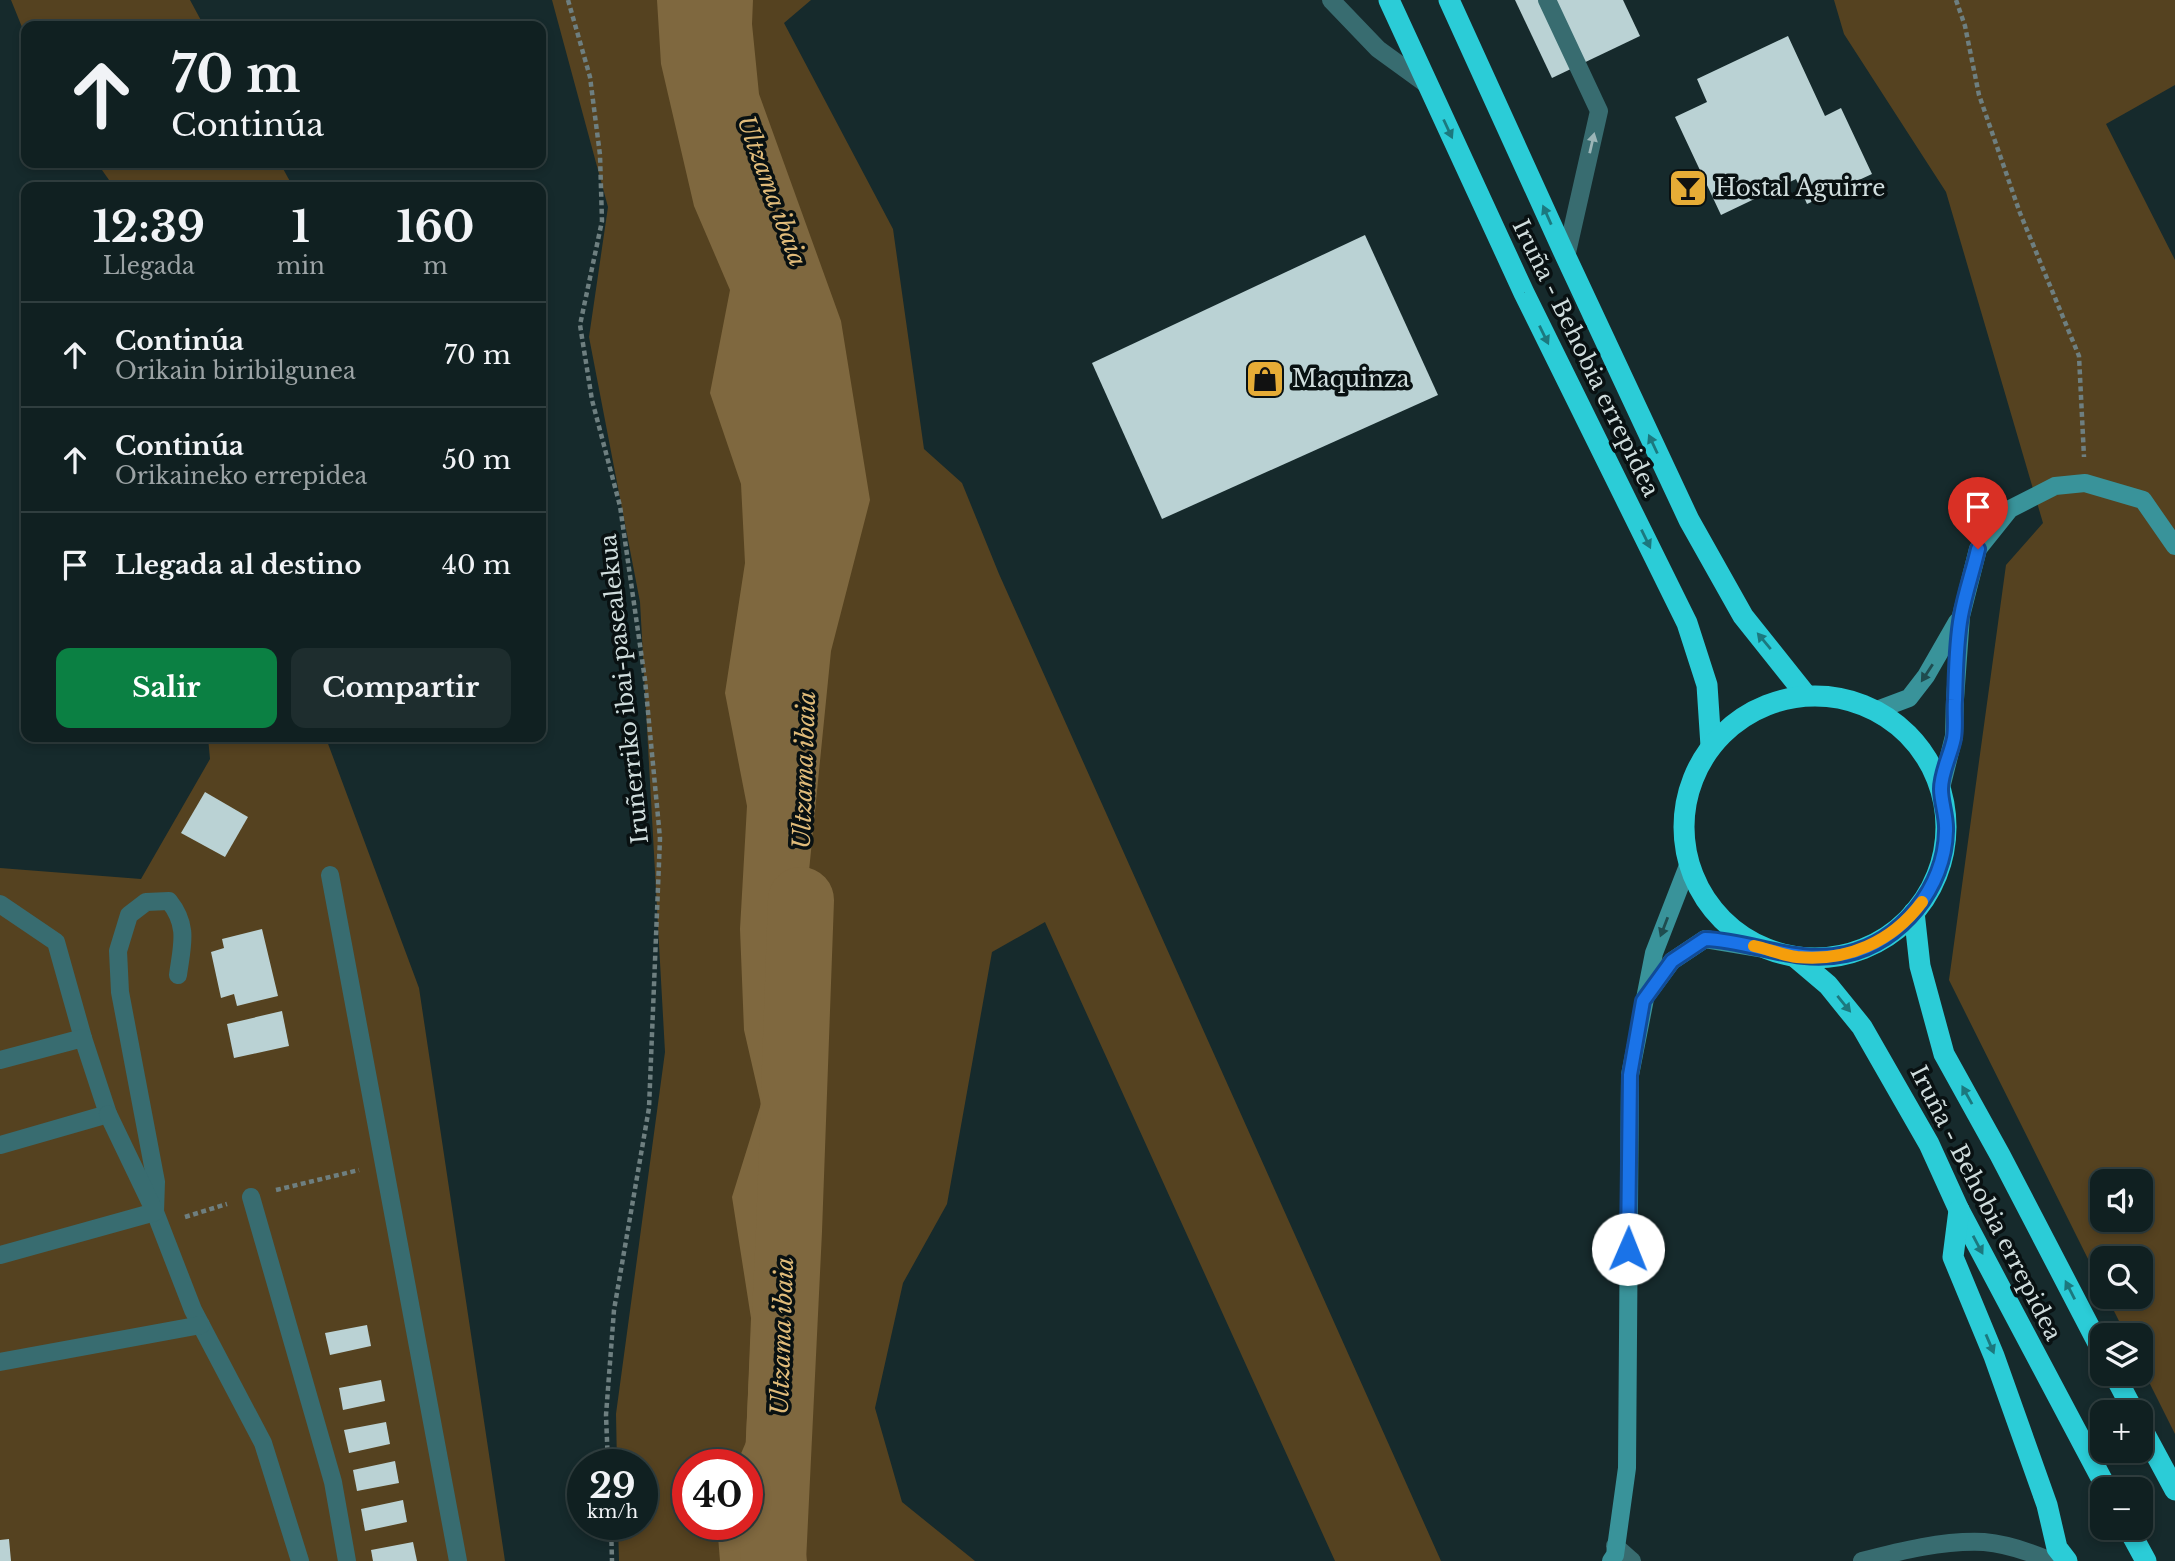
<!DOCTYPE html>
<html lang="es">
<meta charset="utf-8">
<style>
:root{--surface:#102021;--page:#1e2d2e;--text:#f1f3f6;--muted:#9ca3a5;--line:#303e3f;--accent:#0b8043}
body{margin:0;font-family:"Libre Baskerville",serif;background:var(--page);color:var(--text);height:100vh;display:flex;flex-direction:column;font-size:26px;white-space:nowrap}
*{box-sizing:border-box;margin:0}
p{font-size:23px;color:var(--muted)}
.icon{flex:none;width:38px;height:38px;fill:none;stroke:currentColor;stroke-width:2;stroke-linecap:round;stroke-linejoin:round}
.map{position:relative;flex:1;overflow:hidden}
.sheet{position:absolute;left:21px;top:182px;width:525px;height:560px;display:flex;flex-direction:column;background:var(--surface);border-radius:14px;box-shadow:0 4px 10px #0003,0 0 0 2px var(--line)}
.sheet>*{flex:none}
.guide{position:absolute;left:21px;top:21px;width:525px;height:147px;border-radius:14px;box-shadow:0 4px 10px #0003,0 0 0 2px var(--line);background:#102021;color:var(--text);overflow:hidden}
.tools{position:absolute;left:2090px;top:1169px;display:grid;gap:14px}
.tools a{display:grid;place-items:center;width:63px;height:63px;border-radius:14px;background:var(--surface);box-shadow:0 4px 10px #0003,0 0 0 2px var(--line);font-size:35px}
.speed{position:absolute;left:567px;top:1449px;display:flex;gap:14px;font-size:35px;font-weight:700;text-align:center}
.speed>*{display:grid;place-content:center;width:91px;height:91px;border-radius:50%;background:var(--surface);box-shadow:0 4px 10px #0003,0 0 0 2px var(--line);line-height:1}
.speed small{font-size:18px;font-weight:400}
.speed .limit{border:10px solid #d22;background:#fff;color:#111}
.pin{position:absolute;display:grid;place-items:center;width:60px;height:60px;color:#fff;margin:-72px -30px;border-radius:50% 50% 50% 0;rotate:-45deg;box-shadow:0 0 7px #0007}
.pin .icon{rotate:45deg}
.me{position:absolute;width:77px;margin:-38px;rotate:1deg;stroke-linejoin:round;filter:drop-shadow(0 0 5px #0008)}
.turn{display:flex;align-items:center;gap:24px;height:147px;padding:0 35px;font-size:32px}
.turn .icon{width:91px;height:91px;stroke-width:2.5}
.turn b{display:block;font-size:49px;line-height:60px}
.eta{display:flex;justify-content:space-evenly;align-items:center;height:119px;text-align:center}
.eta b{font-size:42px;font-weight:800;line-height:49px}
.button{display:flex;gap:14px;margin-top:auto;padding:14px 35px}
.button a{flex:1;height:80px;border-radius:14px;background:var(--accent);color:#fff;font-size:28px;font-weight:800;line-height:80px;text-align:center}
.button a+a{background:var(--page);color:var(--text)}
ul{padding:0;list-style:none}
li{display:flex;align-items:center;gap:21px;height:105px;padding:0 35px;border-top:2px solid var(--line)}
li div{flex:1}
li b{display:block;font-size:26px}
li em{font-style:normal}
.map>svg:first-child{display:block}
.green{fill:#554220;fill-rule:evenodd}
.water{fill:#7f683f}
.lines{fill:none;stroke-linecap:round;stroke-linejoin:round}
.river{stroke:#7f683f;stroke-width:66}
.building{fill:#bad2d4}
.path{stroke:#6e7f80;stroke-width:4.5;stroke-dasharray:5 3.5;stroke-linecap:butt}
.lane{stroke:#386c70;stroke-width:18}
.street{stroke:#386c70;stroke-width:18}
.secondary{stroke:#39939a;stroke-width:18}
.highway{stroke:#2bccd7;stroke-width:21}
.oneway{fill:#1c787e}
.oneway2{fill:#9bb5b7}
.oneway3{fill:#1f4c4f}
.route-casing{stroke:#114b97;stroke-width:18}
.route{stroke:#1a73e8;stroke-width:12}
.slow{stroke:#f59e0b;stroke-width:12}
.labels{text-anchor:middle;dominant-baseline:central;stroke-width:7;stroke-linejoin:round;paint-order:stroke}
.poi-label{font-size:23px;fill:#d0dddd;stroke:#091112;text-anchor:start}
.street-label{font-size:23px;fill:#d0dddd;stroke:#091112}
.water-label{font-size:24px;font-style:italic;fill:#e1bc7a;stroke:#091112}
</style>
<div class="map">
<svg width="2175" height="1561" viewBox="0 0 2175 1561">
<rect width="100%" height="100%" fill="#162a2c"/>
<g class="green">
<polygon points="11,0 190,0 204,26 26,26 26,37"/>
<path d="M 552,0 L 811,0 L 784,23 L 893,229 L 924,449 L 962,483 L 999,574 L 1441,1561 L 1335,1561 L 1045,922 L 992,952 L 947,1204 L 903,1283 L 875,1408 L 902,1502 L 975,1561 L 619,1561 L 618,1524 L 642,1524 L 642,1465 L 617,1465 L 616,1414 L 665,1052 L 640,602 L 589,337 L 608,207 ZM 688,1465 L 747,1465 L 747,1524 L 688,1524 Z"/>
<path d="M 1834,0 L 2175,0 L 2175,85 L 2106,124 L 2175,260 L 2175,1434 L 2140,1364 L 2140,1335 L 2126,1335 L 2107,1297 L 2140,1297 L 2140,1258 L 2102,1258 L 2102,1287 L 1949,980 L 2006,565 L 2043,523 L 1946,192 L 1844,34 ZM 2102,1181 L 2140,1181 L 2140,1220 L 2102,1220 Z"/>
<polygon points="97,163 280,163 293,187 114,187"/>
<polygon points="208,737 327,737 327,741 419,988 505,1561 0,1561 0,868 141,879 210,759"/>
</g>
<polygon class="water" points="657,0 753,0 752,24 759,94 841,321 870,500 831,651 797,991 781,1378 807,1561 720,1561 717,1524 747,1524 747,1465 736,1465 746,1442 751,1318 732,1197 761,1104 744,1030 740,929 747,806 725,693 745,563 741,484 710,393 730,290 694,206 661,64"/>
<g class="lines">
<polyline class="river" points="773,1561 789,1231 801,900"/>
</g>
<g class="building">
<polygon points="1515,0 1623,0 1640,36 1552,78"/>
<polygon points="1788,36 1825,116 1841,108 1872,174 1807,204 1796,179 1721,215 1675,117 1707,102 1697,79"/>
<polygon points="1365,235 1438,395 1162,519 1092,363"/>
<polygon points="205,792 248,817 225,857 181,833"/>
<polygon points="262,929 278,996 237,1006 234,994 221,998 211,952 224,948 222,939"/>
<polygon points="282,1011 289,1046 234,1058 227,1024"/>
<polygon points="367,1325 371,1346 330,1355 325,1333"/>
<polygon points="381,1380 385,1401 343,1410 339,1388"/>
<polygon points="386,1422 390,1444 349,1453 344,1430"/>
<polygon points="395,1461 399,1483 357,1491 353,1470"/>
<polygon points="403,1500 407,1522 365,1531 361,1509"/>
<polygon points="9,1539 11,1561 0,1561 0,1540"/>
<polygon points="413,1542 417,1561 373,1561 371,1550"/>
</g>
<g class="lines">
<g class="path">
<polyline points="568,0 590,77 600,155 602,221 580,325 592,400 620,506 645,680 660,838 649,1108 614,1310 606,1415 608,1465"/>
<polyline points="1956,0 1965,26 1979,95 2020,213 2079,356 2084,457"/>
<polyline points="276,1190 359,1170"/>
<polyline points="185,1217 227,1204"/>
<polyline points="611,1524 612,1561"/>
</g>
<g class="lane">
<polyline points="1331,0 1378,49 1429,86"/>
<polyline points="1547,0 1599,111 1566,257"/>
<polyline points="330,875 458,1561"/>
<polyline points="0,904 56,942 83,1038"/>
<path d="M 178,975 C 182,945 189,926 169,901 L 146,902 L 129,915 L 118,951 L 120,992 L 156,1182 L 155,1212 L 193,1310 L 263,1443 L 300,1561"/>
<polyline points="0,1060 83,1038 108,1114 0,1145"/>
<polyline points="251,1197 333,1482 347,1561"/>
<polyline points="0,1255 155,1212 108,1114"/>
<polyline points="0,1362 201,1325"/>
</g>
<g class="street">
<polyline points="1615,1546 1632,1561"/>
<path d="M 1862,1561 C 1900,1551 1944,1540 1984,1542 C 2007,1544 2030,1552 2051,1561"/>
</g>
<g class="secondary">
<polyline points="1877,710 1909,698 1926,676 1957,622"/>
<polyline points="1941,788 1954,736 1955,699 1961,616 1978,549 2010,509 2055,486 2085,483 2143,500 2175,546"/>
<polyline points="1647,995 1672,961 1705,939 1765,949"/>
<polyline points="1611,1561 1615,1555 1627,1468 1630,1075 1654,953 1689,863"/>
</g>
<g class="highway">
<polyline points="1389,0 1524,293 1687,623 1707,685 1711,746"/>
<polyline points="1449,0 1566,257 1689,520 1743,616 1806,695"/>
<circle cx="1815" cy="827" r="131"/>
<polyline points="1914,912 1920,966 1944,1054 2000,1155 2102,1351"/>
<polyline points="1795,957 1828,985 1862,1027 1929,1144 1959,1210 2107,1489"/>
<polyline points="1959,1210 1953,1257 1994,1356 2047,1505 2057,1548 2067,1561"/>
<polyline points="2114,1374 2134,1412"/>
<polyline points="2140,1425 2175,1490"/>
<polyline points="2128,1528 2146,1561"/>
</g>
</g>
<defs><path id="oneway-solid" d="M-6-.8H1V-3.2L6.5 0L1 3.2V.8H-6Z" transform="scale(1.75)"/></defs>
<g class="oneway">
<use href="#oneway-solid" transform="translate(1448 129) rotate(65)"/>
<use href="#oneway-solid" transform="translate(1547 215) rotate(-114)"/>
<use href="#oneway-solid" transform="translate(1544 335) rotate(64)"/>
<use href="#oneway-solid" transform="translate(1653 444) rotate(-115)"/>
<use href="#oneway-solid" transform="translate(1646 539) rotate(64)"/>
<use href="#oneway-solid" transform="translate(1764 641) rotate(-130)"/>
<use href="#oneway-solid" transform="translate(1844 1004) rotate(51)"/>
<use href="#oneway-solid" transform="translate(1967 1095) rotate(-119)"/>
<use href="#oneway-solid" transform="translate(1978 1245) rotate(62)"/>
<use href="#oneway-solid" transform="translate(2070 1290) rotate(-117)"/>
<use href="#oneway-solid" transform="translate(1990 1344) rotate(67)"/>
</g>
<use class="oneway2" href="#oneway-solid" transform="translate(1592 143) rotate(-77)"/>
<g class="oneway3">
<use href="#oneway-solid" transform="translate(1927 673) rotate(123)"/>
<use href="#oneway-solid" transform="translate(1664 927) rotate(111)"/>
</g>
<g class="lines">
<defs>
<path id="route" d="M 1628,1249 L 1630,1075 L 1643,1001 L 1672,961 L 1705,939 C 1754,941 1796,965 1846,954 C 1901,942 1945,887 1946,831 C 1947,817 1941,803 1941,789 C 1941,772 1951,754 1954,738 C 1956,726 1954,712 1955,700 C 1956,673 1956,643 1961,616 C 1965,593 1973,571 1978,549"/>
</defs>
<use href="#route" class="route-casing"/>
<use href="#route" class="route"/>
<path class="slow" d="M 1754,946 C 1768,949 1782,955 1797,957 C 1847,962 1892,942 1922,902"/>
</g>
<defs>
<symbol id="bar-square" viewBox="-11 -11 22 22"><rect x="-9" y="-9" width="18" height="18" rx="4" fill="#e6ac36" stroke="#091112"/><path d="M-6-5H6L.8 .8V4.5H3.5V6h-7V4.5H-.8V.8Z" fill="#111"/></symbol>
<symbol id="shop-square" viewBox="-11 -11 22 22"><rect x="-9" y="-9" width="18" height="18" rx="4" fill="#e6ac36" stroke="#091112"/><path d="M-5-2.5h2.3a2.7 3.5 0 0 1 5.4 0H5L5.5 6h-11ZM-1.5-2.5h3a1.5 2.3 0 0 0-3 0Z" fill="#111"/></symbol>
</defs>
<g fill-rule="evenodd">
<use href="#bar-square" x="1666" y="166" width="44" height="44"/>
<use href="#shop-square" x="1243" y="357" width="44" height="44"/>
</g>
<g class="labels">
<g class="poi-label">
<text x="1715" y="188">Hostal Aguirre</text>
<text x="1292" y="379">Maquinza</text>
</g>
<g class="street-label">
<text transform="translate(1586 358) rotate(64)">Iruña - Behobia errepidea</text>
<text transform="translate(624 689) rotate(-96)">Iruñerriko ibai-pasealekua</text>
<text transform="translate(1986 1203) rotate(63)">Iruña - Behobia errepidea</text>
</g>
<g class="water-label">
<text transform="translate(772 191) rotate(70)">Ultzama ibaia</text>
<text transform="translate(804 770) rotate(-88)">Ultzama ibaia</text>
<text transform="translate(782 1336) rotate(-88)">Ultzama ibaia</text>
</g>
</g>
</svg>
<div class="tools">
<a><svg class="icon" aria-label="sound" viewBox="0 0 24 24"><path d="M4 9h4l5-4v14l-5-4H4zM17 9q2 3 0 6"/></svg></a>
<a><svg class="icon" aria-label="search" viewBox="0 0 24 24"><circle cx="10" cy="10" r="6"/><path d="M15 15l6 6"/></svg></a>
<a><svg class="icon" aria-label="layers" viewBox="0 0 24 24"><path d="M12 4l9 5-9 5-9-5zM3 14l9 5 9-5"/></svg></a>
<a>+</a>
<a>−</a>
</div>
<div class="speed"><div>29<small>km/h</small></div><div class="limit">40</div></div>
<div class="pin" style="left:1978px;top:549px;background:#d93025"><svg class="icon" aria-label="arrive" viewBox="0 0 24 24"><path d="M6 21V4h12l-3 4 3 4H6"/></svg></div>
<svg class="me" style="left:1628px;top:1249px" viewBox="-20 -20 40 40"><circle r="19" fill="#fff"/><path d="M0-13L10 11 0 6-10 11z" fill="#1a73e8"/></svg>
<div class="guide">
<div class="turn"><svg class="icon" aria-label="ahead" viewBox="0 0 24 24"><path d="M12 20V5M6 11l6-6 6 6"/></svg><div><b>70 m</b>Continúa</div></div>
</div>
<section class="sheet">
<div class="eta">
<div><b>12:39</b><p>Llegada</p></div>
<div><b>1</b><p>min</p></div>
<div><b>160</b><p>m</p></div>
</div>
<ul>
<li><svg class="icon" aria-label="ahead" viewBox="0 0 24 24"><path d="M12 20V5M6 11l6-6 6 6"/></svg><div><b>Continúa</b><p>Orikain biribilgunea</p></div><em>70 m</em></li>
<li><svg class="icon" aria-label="ahead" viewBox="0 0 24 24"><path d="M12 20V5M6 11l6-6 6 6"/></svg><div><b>Continúa</b><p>Orikaineko errepidea</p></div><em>50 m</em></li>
<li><svg class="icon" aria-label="arrive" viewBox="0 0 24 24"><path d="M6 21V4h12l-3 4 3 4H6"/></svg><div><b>Llegada al destino</b></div><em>40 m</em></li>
</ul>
<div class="button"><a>Salir</a><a>Compartir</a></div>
</section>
</div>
